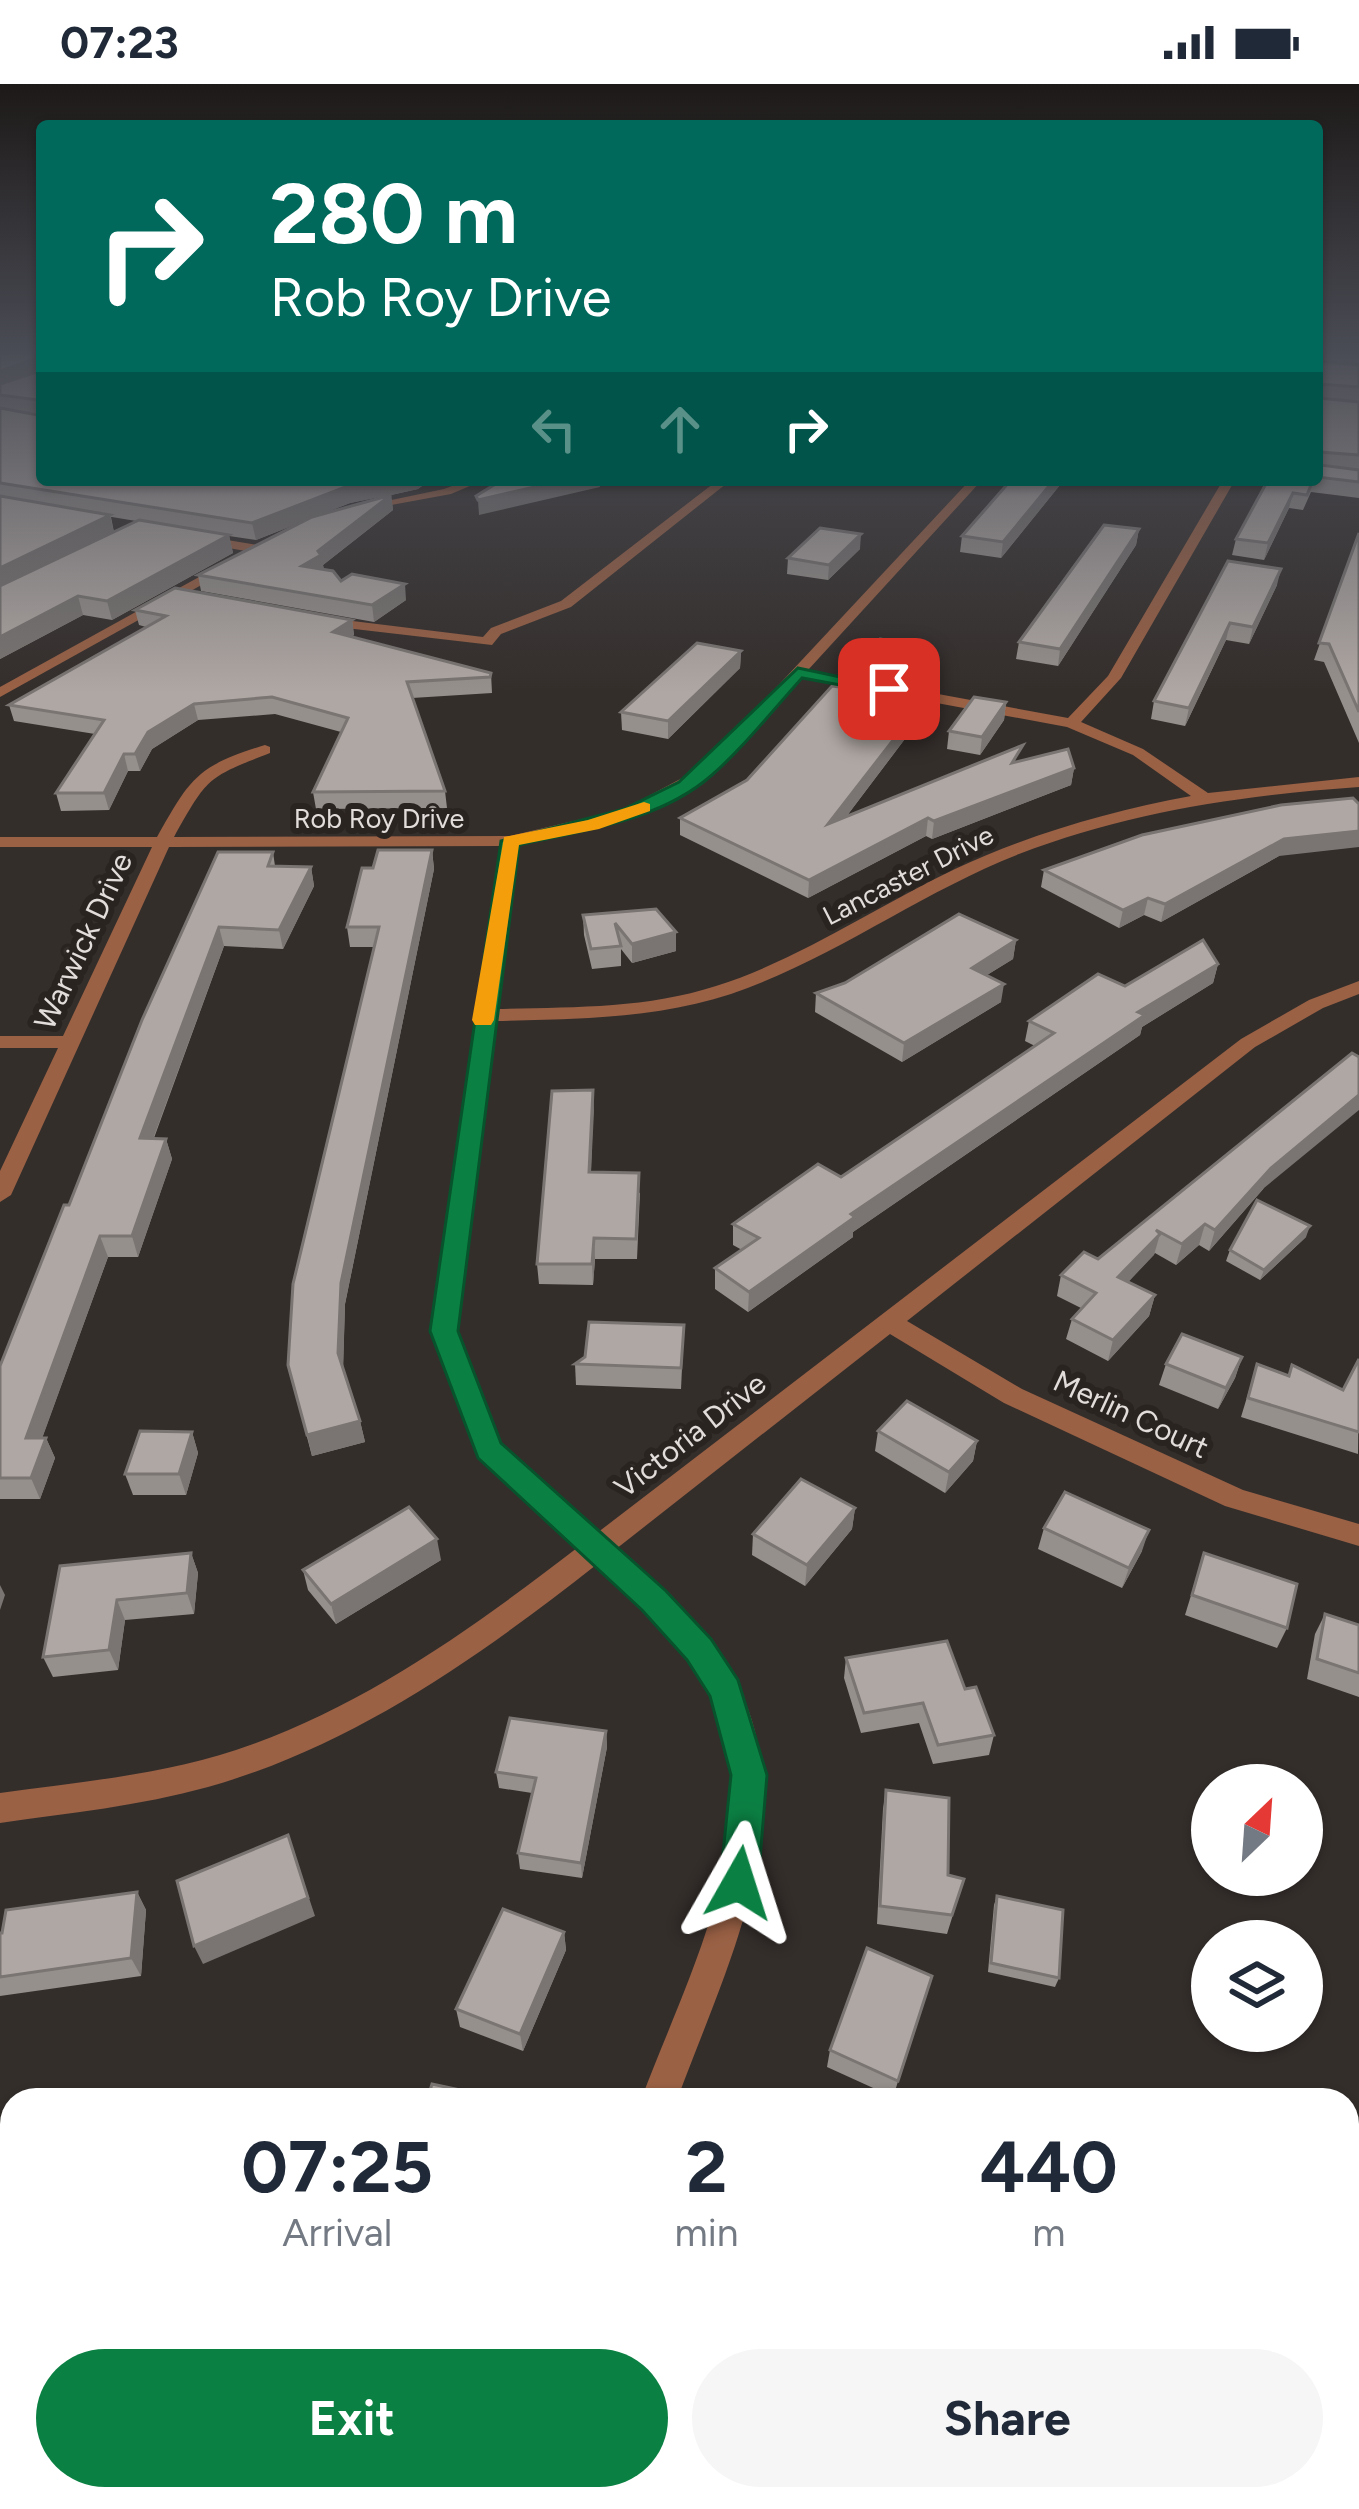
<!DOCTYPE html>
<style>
:root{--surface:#fff;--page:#f6f6f7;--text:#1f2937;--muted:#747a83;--accent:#0b8043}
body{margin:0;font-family:Figtree,sans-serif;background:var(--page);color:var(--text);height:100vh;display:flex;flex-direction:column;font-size:45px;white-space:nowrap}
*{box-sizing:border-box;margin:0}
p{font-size:39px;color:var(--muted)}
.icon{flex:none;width:66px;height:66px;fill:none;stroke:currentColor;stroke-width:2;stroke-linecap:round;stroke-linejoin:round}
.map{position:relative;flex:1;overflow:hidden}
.side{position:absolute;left:0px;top:2004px;width:1359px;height:423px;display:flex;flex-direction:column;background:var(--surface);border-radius:36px 36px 0 0;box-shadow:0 3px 9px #0004}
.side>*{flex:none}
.banner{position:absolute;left:36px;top:36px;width:1287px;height:366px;border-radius:12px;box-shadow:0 3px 9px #0004;background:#00695c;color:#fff;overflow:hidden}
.needle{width:78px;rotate:25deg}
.controls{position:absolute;left:1191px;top:1680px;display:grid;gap:24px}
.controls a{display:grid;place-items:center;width:132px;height:132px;border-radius:50%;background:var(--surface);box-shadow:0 3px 9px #0004;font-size:60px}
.pin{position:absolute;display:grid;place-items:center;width:102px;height:102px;color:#fff;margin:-51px;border-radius:24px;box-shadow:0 6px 18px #0006}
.me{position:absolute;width:132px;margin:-66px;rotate:6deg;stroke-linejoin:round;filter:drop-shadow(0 0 9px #0008)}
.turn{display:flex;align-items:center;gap:42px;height:252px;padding:0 36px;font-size:54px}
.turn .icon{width:156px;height:156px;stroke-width:2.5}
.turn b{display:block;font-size:84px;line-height:102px}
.lanes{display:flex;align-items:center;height:114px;padding:0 36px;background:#0003;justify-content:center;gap:60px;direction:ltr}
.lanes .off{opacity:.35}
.eta{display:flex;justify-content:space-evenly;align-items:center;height:204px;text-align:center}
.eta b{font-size:72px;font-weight:700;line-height:84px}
.cta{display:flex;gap:24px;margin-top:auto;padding:24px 36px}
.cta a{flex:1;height:138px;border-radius:72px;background:var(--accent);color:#fff;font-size:48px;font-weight:700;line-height:138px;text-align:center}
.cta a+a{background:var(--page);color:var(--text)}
.status{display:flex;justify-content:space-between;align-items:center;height:84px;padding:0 60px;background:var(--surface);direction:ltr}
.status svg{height:33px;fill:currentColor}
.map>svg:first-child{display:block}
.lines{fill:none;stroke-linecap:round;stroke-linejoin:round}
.street{fill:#9a6145;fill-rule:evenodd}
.wall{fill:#96908c;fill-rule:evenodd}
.shaded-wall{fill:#7a7572}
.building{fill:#afa7a3;stroke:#7a7572;stroke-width:3}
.route{fill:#0b8043;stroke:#07532c;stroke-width:3}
.slow{fill:#f59e0b}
.labels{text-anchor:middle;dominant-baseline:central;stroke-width:12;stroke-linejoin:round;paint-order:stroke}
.far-street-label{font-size:27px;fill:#e2dddb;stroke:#2a2421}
.street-label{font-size:30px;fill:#e2dddb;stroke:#2a2421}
</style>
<div class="status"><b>07:23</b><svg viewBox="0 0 49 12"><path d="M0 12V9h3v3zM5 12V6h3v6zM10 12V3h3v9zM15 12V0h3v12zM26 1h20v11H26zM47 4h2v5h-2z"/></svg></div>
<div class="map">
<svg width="1359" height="2425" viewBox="0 0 1359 2425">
<rect width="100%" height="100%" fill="#342e2b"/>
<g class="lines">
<g class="street">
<polygon points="468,396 484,396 451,410 364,426 358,423 444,405"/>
<polygon points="718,396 731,396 571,523 501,550 492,561 320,541 313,537 320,533 483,553 491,544 561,517"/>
<path d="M 970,396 L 982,396 L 808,586 L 1068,634 L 1108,592 L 1223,396 L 1235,396 L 1121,594 L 1081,638 L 1143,665 L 1208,709 L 1359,693 L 1359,703 C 1243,711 1128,728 1019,770 C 919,809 833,875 731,910 C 655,935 575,935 496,937 L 456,1247 L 499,1360 L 597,1449 L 1241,955 L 1309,916 L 1359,897 L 1359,910 L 1323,924 L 1255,963 L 907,1237 L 1022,1305 L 1243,1406 L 1359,1440 L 1359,1462 L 1225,1422 L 1004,1319 L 890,1250 L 616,1465 C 661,1505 712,1547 738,1601 C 804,1737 724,1887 677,2016 L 641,2016 C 687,1892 770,1744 712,1611 C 689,1559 636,1519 596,1481 C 479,1573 353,1662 208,1703 C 140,1722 69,1729 0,1739 L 0,1709 C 79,1698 160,1691 236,1666 C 362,1624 473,1544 577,1464 L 479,1373 L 432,1247 L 501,762 L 169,763 L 11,1111 L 0,1118 L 0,1087 L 58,964 L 0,964 L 0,952 L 63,952 L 152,763 L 0,763 L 0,753 L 157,753 C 191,693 197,682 265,661 L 270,663 L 270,669 C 206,694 208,693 174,753 L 510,752 L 624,725 L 701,684 ZM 801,594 L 1067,643 L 1133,671 L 1191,712 C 1110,727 1030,750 955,785 C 875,823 801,875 716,902 C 645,925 571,923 497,925 L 518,760 L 636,732 L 713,690 Z"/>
<polygon points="203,452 258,461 264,465 258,469 199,459"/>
<polygon points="228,477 234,481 232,484 0,613 0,603"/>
<polygon points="582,2415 624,2415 623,2425 581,2425"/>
</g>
</g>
<g class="wall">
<path d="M 0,269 L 42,269 L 42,396 L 430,396 L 418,405 L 391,411 L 393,426 L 323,481 L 324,486 L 341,497 L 406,516 L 374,538 L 201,507 L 198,491 L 304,437 L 256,456 L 229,452 L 233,469 L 112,536 L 83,531 L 0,575 ZM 388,411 L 319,431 L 350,419 ZM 111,433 L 112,433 L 136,437 L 114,448 Z"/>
<polygon points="1317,269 1359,269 1359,279 1320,277 1359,281 1359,398 1317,393"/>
<polygon points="1317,393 1359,398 1359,414 1311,408 1303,426 1289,424 1264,476 1232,471 1236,455 1268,396 1317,396"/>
<polygon points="1011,396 1064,396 1001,474 960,468 962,452"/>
<polygon points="1139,445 1136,461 1058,582 1016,575 1019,558"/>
<polygon points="1359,449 1359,659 1324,578 1314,576"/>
<polygon points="860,465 828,496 787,490 788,474"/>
<polygon points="1228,477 1277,501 1249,560 1226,556 1185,642 1151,635 1154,617"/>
<polygon points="135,526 352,536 354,551 351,553 491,589 492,609 412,614 445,707 447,724 316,725 313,708 341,648 275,630 198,636 152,665 140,687 128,687 109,726 61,727 56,709 95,650 14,637 9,621 146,543 139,541"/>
<polygon points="741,567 740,584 668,655 622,646 621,628"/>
<polygon points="863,574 927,580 911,600 862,591"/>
<polygon points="900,600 899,615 920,635 846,733 1021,676 1074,684 1071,701 932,755 926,752 808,814 680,751 680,734 747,696 839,603"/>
<polygon points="1006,618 1004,636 980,671 947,665 949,647"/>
<polygon points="432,766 434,785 345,1220 343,1283 360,1337 365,1358 312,1372 288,1281 374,863 350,863 347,843 373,784"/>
<polygon points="273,768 275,782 311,783 314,802 283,865 224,862 154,1054 166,1055 172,1075 138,1173 108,1173 42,1354 46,1354 55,1374 40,1415 0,1415 0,1282 69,1121 142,936"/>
<polygon points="1279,772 1161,838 1144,831 1119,844 1041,803 1044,786"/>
<polygon points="656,825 676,867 632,879 621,865 621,882 592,885 584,851 583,831"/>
<polygon points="1016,856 1013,875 987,891 1001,918 902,978 815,928 816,909"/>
<polygon points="1218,880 1213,899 1142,943 1140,951 853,1148 853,1153 748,1228 715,1205 715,1184 742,1166 733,1161 733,1140 841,1093 1035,962 1025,957 1029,937 1125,902"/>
<polygon points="593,1006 591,1088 640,1109 637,1175 595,1175 593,1201 539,1200 537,1180"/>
<polygon points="1264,1104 1209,1167 1199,1161 1176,1181 1155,1169 1128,1198 1155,1211 1149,1232 1108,1277 1066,1255 1072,1235 1081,1224 1057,1212 1061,1191"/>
<polygon points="1306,1153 1260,1196 1226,1177 1230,1166"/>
<polygon points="684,1241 681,1305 576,1301 575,1280 585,1273"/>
<polygon points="1242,1273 1235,1294 1218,1325 1159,1301 1166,1280"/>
<polygon points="1359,1275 1358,1370 1241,1333 1257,1280 1288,1292 1292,1281 1343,1306"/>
<polygon points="878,1347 977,1357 973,1377 945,1409 875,1367"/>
<polygon points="192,1348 198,1369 186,1411 133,1411 125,1390"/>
<polygon points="855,1424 852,1445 805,1502 752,1471 753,1450"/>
<polygon points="1044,1444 1142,1467 1122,1504 1038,1465"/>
<polygon points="191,1469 198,1489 194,1530 125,1536 118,1586 53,1593 43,1573 60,1482"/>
<polygon points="1204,1469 1287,1544 1277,1564 1185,1531"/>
<polygon points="441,1476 336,1540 308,1506 303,1486"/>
<polygon points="1325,1530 1359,1541 1359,1613 1307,1595 1315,1550"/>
<polygon points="846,1574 965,1605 994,1651 989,1671 933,1680 919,1639 861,1649 844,1594"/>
<polygon points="606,1647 607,1663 582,1794 520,1785 518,1769 532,1709 499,1704 496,1688"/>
<polygon points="886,1706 948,1791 964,1795 947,1850 877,1840 883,1725"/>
<polygon points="137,1808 146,1826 141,1892 0,1912 0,1849"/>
<polygon points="997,1812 1059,1894 1055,1903 988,1888 994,1821"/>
<polygon points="564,1848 566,1866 523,1967 460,1943 456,1925"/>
<polygon points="932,1892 893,2013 827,1983 830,1966"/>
<rect x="0" y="2269" width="12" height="112"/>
</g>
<g class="shaded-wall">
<polygon points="41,273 42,289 0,303 0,287"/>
<polygon points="378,396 430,396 418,405 391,411 393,426 323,481 324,486 302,482 390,411 350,419 256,456 252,439 348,402"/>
<polygon points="565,396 599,396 600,403 479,431 478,416"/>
<polygon points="1054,396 1064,396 1001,474 1003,458"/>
<polygon points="1293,409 1289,424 1264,476 1268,459"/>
<polygon points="110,431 114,449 0,505 0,484"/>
<polygon points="1139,445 1136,461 1058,582 1060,565"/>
<polygon points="861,450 860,465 828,496 829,481"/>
<polygon points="229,451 233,469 112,536 107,517"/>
<polygon points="1281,485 1277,501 1249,560 1253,543"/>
<polygon points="405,500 406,516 374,538 372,521"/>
<polygon points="78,512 83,531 0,575 0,553"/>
<polygon points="352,536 354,551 335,564 333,548"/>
<polygon points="1230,539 1226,556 1185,642 1189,624"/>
<polygon points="929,563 927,580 911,600 913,583"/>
<polygon points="741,567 740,584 668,655 668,637"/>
<polygon points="1006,618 1004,636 980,671 982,653"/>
<polygon points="922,619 920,635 827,758 828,740"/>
<polygon points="194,620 198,636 152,665 140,687 135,670 148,648"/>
<polygon points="124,670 128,687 109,726 104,709"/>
<polygon points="1074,684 1071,701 932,755 934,737"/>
<polygon points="928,734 926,752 808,814 809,796"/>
<polygon points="1359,747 1359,763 1279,772 1161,838 1165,820 1284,755"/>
<polygon points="432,766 434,785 345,1220 343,1290 338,1269 341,1199"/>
<polygon points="311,783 314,802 283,865 279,846"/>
<polygon points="1148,814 1144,831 1119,844 1123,826"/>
<polygon points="219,843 224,862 146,1074 140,1054"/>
<polygon points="676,848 676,867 632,879 632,860"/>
<polygon points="1016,856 1013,875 969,902 972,884"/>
<polygon points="1218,880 1213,899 1142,943 1140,951 853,1148 853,1153 748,1228 749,1208 851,1130 1138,928"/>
<polygon points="1004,900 1001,918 902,978 904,959"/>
<polygon points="593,1006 594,1027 590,1108 589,1088"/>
<polygon points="1359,1011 1359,1026 1264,1104 1209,1167 1215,1146 1271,1084"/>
<polygon points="166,1055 172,1075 138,1173 132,1152"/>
<polygon points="1205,1140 1199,1161 1176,1181 1182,1160"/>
<polygon points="1310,1142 1306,1153 1260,1196 1264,1186"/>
<polygon points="1160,1150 1154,1171 1113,1214 1118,1193"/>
<polygon points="100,1152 108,1173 35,1374 26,1354"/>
<polygon points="594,1154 595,1175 593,1201 592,1180"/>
<polygon points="1155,1211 1149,1232 1108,1277 1113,1256"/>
<polygon points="1242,1273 1235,1294 1218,1325 1226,1304"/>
<polygon points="360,1337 365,1358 312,1372 307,1351"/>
<polygon points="192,1348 198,1369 186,1411 179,1390"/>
<polygon points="46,1354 55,1374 40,1415 31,1394"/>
<polygon points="977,1357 973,1377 945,1409 949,1388"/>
<polygon points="855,1424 852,1445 805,1502 807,1481"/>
<polygon points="1149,1446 1142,1467 1122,1504 1129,1484"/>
<polygon points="437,1455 441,1476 336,1540 331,1520"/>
<polygon points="191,1469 198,1489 194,1530 187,1509"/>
<polygon points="0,1501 5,1511 0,1526"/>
<polygon points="117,1516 125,1536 118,1586 109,1566"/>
<polygon points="606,1647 607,1663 582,1794 581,1779"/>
<polygon points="288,1751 315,1832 203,1880 194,1862"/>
<polygon points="137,1808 146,1826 141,1892 131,1874"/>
<polygon points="564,1848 566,1866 523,1967 520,1950"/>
</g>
<g class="building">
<polygon points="0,269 42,269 42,325 39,316 0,311 0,300 40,287 41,273 0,287"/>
<polygon points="1317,269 1320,277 1359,281 1359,303 1317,300 1320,314 1359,318 1359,371 1318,368 1320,381 1359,386 1359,398 1317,393"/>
<polygon points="0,324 37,331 42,327 42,396 378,396 348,402 252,439 0,399"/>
<polygon points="502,396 565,396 478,416 476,412"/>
<polygon points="1011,396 1054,396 1003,458 962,452"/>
<polygon points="1268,396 1313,396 1307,411 1293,409 1268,459 1236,455"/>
<polygon points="391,411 318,467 321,471 302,482 333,487 341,497 352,490 405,500 372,521 198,491 312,433"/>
<polygon points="0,412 110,431 0,484"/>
<polygon points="139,436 229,451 107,517 78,512 0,553 0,502"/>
<polygon points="1104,441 1139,445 1060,565 1019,558"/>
<polygon points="820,444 861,450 829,481 788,474"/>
<polygon points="1359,449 1359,628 1329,560 1319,559"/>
<polygon points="1228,477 1281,485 1253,543 1230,539 1189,624 1154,617"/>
<polygon points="175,504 352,536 333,548 491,589 490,593 407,598 445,707 313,708 348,634 272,613 194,620 148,648 135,670 124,670 104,709 56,709 104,636 9,621 166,532 135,526"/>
<polygon points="880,555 929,563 913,583 863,574"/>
<polygon points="697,559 741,567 668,637 621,628"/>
<polygon points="850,591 900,600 890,613 922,619 828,740 1023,661 1012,679 1068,665 1074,684 934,737 928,734 809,796 680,734 747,696 832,602 839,603"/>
<polygon points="974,613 1006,618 982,653 949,647"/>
<polygon points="1353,714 1359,720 1359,747 1284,755 1165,820 1148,814 1123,826 1044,786 1142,751 1281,721"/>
<polygon points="378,766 432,766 341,1199 338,1269 360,1337 307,1351 288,1281 293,1200 379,843 347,843 362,784 373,784"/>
<polygon points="218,768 273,768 268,782 311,783 279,846 219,843 140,1054 166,1055 132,1152 100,1152 26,1354 46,1354 31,1394 0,1394 0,1282 64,1121 69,1121 142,936"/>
<polygon points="656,825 676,848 632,860 615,839 621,862 591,865 583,831"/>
<polygon points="959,830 1016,856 972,884 1004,900 904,959 816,909 845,899"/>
<polygon points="1203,856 1218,880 1138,928 1145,931 851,1130 855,1133 749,1208 715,1184 759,1154 733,1140 818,1080 841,1093 1054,949 1029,937 1098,890 1125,902"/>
<polygon points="1352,969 1359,973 1359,1011 1271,1084 1215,1146 1205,1140 1182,1160 1156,1146 1160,1150 1118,1193 1155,1211 1113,1256 1072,1235 1096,1209 1061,1191 1084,1168 1098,1175"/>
<polygon points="593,1006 589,1088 639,1089 636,1155 594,1154 592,1180 537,1180 552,1007"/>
<polygon points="1257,1116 1310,1142 1264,1186 1230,1166"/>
<polygon points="589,1238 684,1241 681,1284 575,1280 585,1273"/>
<polygon points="1182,1250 1242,1273 1226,1304 1166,1280"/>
<polygon points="1359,1275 1359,1348 1248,1314 1257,1280 1289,1292 1292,1281 1343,1306"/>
<polygon points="907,1317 977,1357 949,1388 878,1347"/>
<polygon points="140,1347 192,1348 179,1390 125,1390"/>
<polygon points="801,1395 855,1424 807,1481 753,1450"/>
<polygon points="1065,1408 1149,1446 1129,1484 1044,1444"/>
<polygon points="409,1423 437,1455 331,1520 303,1486"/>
<polygon points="191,1469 187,1509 117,1516 109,1566 43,1573 60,1482"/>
<polygon points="1204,1469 1297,1500 1287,1544 1192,1511"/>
<polygon points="1325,1530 1359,1541 1359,1589 1317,1575"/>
<polygon points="947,1557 965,1605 976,1603 994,1651 938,1661 923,1619 864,1629 846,1574"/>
<polygon points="510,1634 606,1647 581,1779 518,1769 536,1694 496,1688"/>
<polygon points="886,1706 949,1714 948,1791 964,1795 952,1831 880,1822"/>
<polygon points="288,1751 308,1814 194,1862 177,1797"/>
<polygon points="137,1808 131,1874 0,1893 0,1849 2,1849 6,1826"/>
<polygon points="997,1812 1063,1826 1059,1894 991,1879"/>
<polygon points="503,1825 564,1848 520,1950 456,1925"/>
<polygon points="867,1864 932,1892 898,1997 830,1966"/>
<polygon points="432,2000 502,2015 427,2016"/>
<rect x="0" y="2269" width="12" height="101"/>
<polygon points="875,2415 951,2415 952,2425 875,2425"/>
</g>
<linearGradient id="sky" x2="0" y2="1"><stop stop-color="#1d1918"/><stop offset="0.44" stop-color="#4a4c55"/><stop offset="1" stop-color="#4a4c55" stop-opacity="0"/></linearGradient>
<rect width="1359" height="609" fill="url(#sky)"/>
<path class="route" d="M 798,584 L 897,605 L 889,610 L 802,594 C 773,626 745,662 712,691 C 660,737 584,746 519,761 L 458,1247 L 501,1359 L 666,1507 L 711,1555 L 738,1596 L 767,1691 L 758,1799 L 752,1812 L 739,1817 L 726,1812 L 720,1799 L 731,1691 L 710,1612 L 687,1576 L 642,1526 L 478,1374 L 430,1247 L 501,757 L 624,725 L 679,698 Z"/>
<polygon class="slow" points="644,718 650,720 650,727 599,745 519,761 494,936 491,941 475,941 472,936 504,753 588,736"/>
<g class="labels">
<g class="far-street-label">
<text x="379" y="734">Rob Roy Drive</text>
<text transform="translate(908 791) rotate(-27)">Lancaster Drive</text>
</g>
<g class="street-label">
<text transform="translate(83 857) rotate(-65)">Warwick Drive</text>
<text transform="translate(1131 1330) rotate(25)">Merlin Court</text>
<text transform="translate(690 1351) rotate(-38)">Victoria Drive</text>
</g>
</g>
</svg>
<div class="controls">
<a><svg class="needle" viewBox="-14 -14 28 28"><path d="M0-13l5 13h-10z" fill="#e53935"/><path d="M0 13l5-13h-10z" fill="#747a83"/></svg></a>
<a><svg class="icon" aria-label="layers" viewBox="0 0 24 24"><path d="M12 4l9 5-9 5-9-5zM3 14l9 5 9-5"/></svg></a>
</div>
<div class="pin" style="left:889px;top:605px;background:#d93025"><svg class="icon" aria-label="arrive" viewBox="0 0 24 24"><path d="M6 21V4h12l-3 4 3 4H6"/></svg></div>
<svg class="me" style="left:739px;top:1799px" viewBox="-20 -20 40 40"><path d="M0-17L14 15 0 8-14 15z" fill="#0b8043" stroke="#fff" stroke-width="4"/></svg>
<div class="banner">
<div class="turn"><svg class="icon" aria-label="right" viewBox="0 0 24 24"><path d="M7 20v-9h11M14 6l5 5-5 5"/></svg><div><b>280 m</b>Rob Roy Drive</div></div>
<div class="lanes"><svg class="icon off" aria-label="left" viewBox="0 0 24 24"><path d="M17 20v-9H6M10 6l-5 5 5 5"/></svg><svg class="icon off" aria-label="ahead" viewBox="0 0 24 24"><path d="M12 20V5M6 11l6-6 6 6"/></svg><svg class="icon" aria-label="right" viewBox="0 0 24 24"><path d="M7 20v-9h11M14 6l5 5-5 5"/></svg></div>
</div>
<section class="side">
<div class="eta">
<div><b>07:25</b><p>Arrival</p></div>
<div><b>2</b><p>min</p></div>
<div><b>440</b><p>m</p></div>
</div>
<div class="cta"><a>Exit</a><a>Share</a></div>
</section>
</div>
